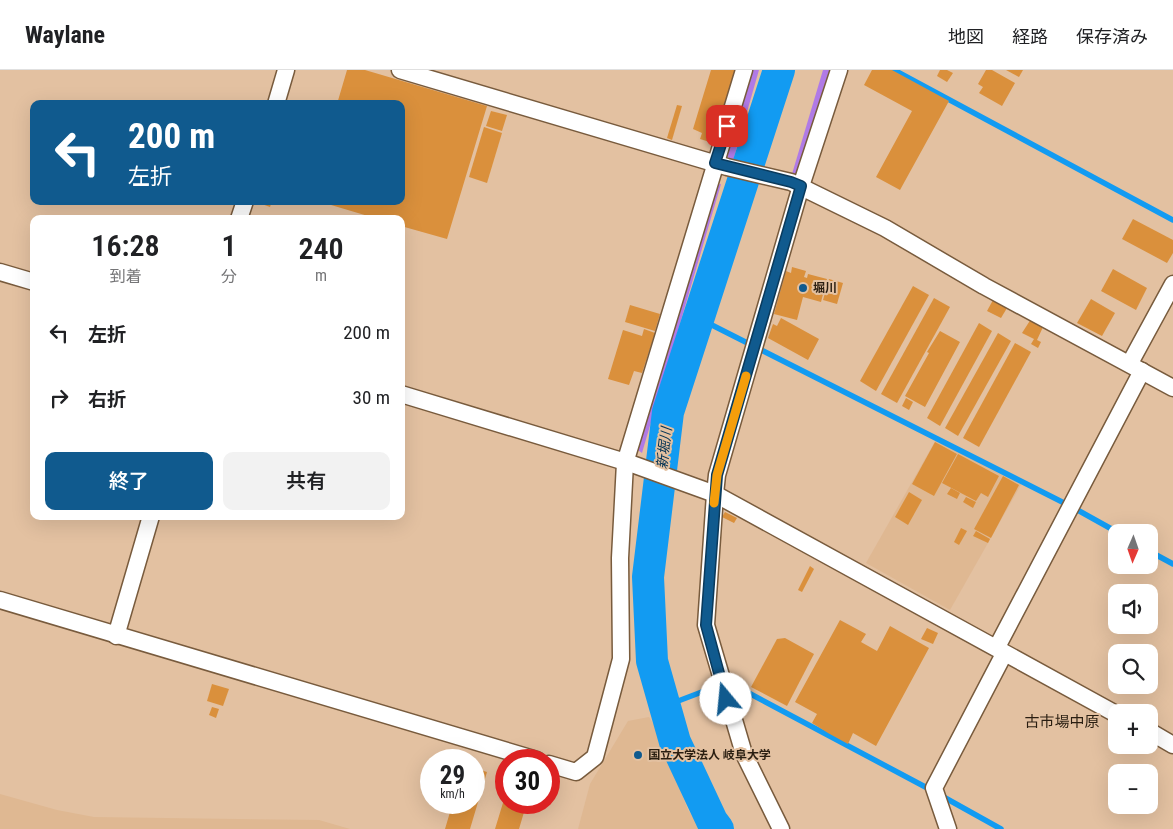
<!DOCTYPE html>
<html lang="ja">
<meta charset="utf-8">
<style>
:root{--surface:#fff;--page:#f2f2f2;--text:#202124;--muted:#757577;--line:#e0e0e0;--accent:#105a8e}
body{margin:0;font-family:"Roboto Condensed","Noto Sans JP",sans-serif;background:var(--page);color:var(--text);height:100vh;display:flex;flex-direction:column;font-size:19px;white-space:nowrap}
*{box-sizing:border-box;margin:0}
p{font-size:16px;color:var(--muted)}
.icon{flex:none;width:28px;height:28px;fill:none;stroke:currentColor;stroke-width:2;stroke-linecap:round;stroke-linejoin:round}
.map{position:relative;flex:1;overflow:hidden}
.details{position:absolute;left:30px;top:145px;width:375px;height:305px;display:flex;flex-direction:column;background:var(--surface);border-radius:10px;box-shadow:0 5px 20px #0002}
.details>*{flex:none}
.hud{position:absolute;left:30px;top:30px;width:375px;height:105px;border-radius:10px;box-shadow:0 5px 20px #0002;background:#105a8e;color:#fff;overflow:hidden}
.needle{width:32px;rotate:182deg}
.tools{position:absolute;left:1108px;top:454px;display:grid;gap:10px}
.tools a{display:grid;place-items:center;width:50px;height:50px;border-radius:10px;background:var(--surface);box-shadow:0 5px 20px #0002;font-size:25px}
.speed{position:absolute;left:420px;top:679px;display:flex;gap:10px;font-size:25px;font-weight:700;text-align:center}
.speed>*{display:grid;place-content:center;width:65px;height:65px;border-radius:50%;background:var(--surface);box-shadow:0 5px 20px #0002;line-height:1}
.speed small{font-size:12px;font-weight:400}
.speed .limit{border:8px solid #d22;background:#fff;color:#111}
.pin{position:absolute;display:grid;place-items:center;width:42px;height:42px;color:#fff;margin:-21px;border-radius:10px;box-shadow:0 2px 8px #0006}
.me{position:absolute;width:55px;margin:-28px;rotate:343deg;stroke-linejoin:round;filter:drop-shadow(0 0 4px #0008)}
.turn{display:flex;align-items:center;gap:18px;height:105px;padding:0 15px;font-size:22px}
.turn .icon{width:65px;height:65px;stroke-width:2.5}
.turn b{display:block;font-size:35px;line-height:42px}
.eta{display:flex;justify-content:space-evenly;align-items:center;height:85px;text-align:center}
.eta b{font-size:30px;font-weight:600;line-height:35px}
.button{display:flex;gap:10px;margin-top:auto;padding:10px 15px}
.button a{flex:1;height:58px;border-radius:10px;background:var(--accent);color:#fff;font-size:20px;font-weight:600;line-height:58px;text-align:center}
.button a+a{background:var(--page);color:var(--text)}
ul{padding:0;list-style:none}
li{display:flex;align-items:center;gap:15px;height:65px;padding:0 15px}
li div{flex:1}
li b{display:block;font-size:19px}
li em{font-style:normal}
header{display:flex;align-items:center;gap:30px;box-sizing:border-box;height:70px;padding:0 25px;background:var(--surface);border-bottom:1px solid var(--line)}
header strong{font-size:24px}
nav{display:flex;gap:28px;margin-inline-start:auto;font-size:18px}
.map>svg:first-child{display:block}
.built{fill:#dfb892}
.green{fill:#b07ae6}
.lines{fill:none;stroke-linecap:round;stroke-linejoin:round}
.stream{stroke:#129bf2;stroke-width:5.5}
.river{stroke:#129bf2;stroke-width:32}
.building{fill:#da903c}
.minor-casing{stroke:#785b3d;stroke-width:19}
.minor{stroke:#fff;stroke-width:16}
.route-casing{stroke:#0a3a5c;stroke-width:12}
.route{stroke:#105a8e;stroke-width:9}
.slow{stroke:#f59e0b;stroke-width:9}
.poi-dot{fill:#105a8e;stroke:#e3c1a1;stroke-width:2}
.labels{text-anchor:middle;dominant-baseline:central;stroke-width:4;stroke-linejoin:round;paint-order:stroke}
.poi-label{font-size:12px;font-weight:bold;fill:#2a1e11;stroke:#e3c1a1;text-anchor:start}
.water-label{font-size:14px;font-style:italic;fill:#003153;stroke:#e3c1a1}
.quarter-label{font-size:15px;fill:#2a1e11;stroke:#e3c1a1}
</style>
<header>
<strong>Waylane</strong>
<nav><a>地図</a><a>経路</a><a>保存済み</a></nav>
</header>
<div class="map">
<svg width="1173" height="759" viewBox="0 0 1173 759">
<rect width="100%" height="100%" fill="#e3c1a1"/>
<g class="built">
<polygon points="938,366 1022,413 950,540 866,493"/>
<polygon points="649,647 657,659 688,740 701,759 578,759 590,714 628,651"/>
<polygon points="0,724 57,740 94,747 319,750 350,759 0,759"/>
</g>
<g class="green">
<polygon points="751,0 759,0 733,91 726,86"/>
<polygon points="823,0 834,0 802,103 792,104"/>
<polygon points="721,114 642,383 638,380 715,115"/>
</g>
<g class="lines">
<g class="stream">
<polyline points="894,0 1173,150"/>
<polyline points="698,248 1074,438 1117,462"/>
<polyline points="1149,481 1173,494"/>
<polyline points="665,636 728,612 931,720"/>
<polyline points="940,725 1001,759"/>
</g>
<polyline class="river" points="718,759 712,751 675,672 652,591 648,507 668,342 779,0"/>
</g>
<g class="building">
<polygon points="347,0 365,0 487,36 447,169 401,156 401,149 378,149 321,132 401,131 401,34 337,34"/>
<polygon points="711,0 735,0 713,73 700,69 702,63 693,59"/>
<polygon points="872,0 892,0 949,31 900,120 876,107 912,41 864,15"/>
<polygon points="940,0 947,0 953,3 947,12 937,6"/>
<polygon points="986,0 992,0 1015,13 1002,36 979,23 983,17 978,14"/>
<polygon points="1006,0 1023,0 1019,7"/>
<polygon points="677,35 682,36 672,70 667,68"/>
<polygon points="491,41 507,45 502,61 486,56"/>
<polygon points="484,57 502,63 487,113 469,107"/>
<polygon points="259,131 272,131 270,137 259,133"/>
<polygon points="1133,149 1173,170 1173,183 1167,193 1122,169"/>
<polygon points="792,197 806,201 804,207 807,208 808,204 827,209 821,232 803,227 797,250 774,244 786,201 791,203"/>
<polygon points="1113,199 1147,218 1136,240 1101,221"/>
<polygon points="829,209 843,213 837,234 823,230"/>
<polygon points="913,216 929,225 876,321 860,311"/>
<polygon points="934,228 950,237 897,333 881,324"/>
<polygon points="1091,229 1115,243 1102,266 1077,253"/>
<polygon points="993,230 1007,238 1001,248 987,241"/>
<polygon points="630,235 660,244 655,261 625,252"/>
<polygon points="781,248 819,269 808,290 768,268 773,254 777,256"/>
<polygon points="1031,249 1043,257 1037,270 1041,272 1038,278 1031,274 1034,269 1022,263"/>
<polygon points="979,253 992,261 940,356 927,348"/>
<polygon points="644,259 655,263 642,303 634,301 629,315 608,309 623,260 642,266"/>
<polygon points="940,261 960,272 925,337 905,326 929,283 927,282"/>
<polygon points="998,263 1011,271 958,366 945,358"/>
<polygon points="1015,273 1031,282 979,377 963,368"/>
<polygon points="906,328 913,332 909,340 902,336"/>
<polygon points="935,372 957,384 934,426 912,414"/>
<polygon points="958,384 999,406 988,427 981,423 976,431 942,413"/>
<polygon points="1003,406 1019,415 991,468 974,459"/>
<polygon points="951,418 960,423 957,429 947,424"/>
<polygon points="909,422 922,430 908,455 895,447"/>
<polygon points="966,427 976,432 973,438 963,432"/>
<polygon points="725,442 737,448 734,453 722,447"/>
<polygon points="961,458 967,461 959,475 954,472"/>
<polygon points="976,461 990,469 988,473 973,466"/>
<polygon points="810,496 814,499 802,522 798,520"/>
<polygon points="840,550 866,564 861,572 877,581 890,556 929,578 876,676 853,663 848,674 828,663 812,653 817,644 795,632"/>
<polygon points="927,558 938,563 933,574 921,569"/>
<polygon points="785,568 814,584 787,636 751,617 777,569"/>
<polygon points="212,614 229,619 223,636 207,631"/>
<polygon points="212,637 219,639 216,648 209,645"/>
<polygon points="474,698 487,702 470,759 445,759 453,732 474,732"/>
<polygon points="506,723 506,732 527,732 519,759 495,759"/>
</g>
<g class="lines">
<defs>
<g id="minor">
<polyline points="400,0 727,97 791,112 885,158 984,216 1173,318"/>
<polyline points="276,34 286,0"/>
<polyline points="239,149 245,131"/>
<polyline points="0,202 34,212"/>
<polyline points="1130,293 1173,214"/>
<polyline points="401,324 632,394 715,424 1116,644"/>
<polyline points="0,530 537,690"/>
<polyline points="116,566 151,446"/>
<polyline points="997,577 1142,301"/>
<polyline points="1149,661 1173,675"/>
<polyline points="549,694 576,702 595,687 621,589 620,488 625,393 744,0"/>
<polyline points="781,759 744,684 706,555 715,424 717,405 801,116 839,0"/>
<polyline points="948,759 934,718 1004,584"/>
</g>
</defs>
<use href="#minor" class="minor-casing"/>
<use href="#minor" class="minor"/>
</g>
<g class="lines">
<defs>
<polyline id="route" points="726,629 706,555 717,405 801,116 791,112 715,93 727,56"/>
</defs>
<use href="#route" class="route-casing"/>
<use href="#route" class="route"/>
<polyline class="slow" points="714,433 717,405 746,306"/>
</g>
<g class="poi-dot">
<circle cx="803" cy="218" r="5"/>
<circle cx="638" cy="685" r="5"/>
</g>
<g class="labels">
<g class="poi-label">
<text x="813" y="218">堀川</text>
<text x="648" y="685">国立大学法人 岐阜大学</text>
</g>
<g class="water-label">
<text transform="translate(664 378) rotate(-83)">新堀川</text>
</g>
<g class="quarter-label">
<text x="1062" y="652">古市場中原</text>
</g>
</g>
</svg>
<div class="tools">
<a><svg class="needle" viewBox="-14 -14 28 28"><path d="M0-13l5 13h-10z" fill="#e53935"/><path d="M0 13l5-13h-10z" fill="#757577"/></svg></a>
<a><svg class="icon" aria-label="sound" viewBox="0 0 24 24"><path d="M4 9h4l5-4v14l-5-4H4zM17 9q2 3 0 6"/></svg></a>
<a><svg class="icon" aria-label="search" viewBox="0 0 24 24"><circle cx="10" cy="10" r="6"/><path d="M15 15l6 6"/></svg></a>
<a>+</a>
<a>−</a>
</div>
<div class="speed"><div>29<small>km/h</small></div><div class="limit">30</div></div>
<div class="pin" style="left:727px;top:56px;background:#d93025"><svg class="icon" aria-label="arrive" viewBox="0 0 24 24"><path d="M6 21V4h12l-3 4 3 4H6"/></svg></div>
<svg class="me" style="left:726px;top:629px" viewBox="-20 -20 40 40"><circle r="19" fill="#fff"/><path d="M0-13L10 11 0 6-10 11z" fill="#105a8e"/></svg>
<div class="hud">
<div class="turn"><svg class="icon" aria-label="left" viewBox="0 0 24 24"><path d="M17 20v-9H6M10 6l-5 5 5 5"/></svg><div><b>200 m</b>左折</div></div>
</div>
<section class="details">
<div class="eta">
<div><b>16:28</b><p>到着</p></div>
<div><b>1</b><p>分</p></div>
<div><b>240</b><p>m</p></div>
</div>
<ul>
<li><svg class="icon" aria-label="left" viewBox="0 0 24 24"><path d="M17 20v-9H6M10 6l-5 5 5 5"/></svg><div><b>左折</b></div><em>200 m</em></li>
<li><svg class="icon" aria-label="right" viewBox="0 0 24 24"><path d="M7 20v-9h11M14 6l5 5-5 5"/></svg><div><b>右折</b></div><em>30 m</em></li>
</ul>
<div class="button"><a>終了</a><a>共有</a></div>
</section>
</div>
